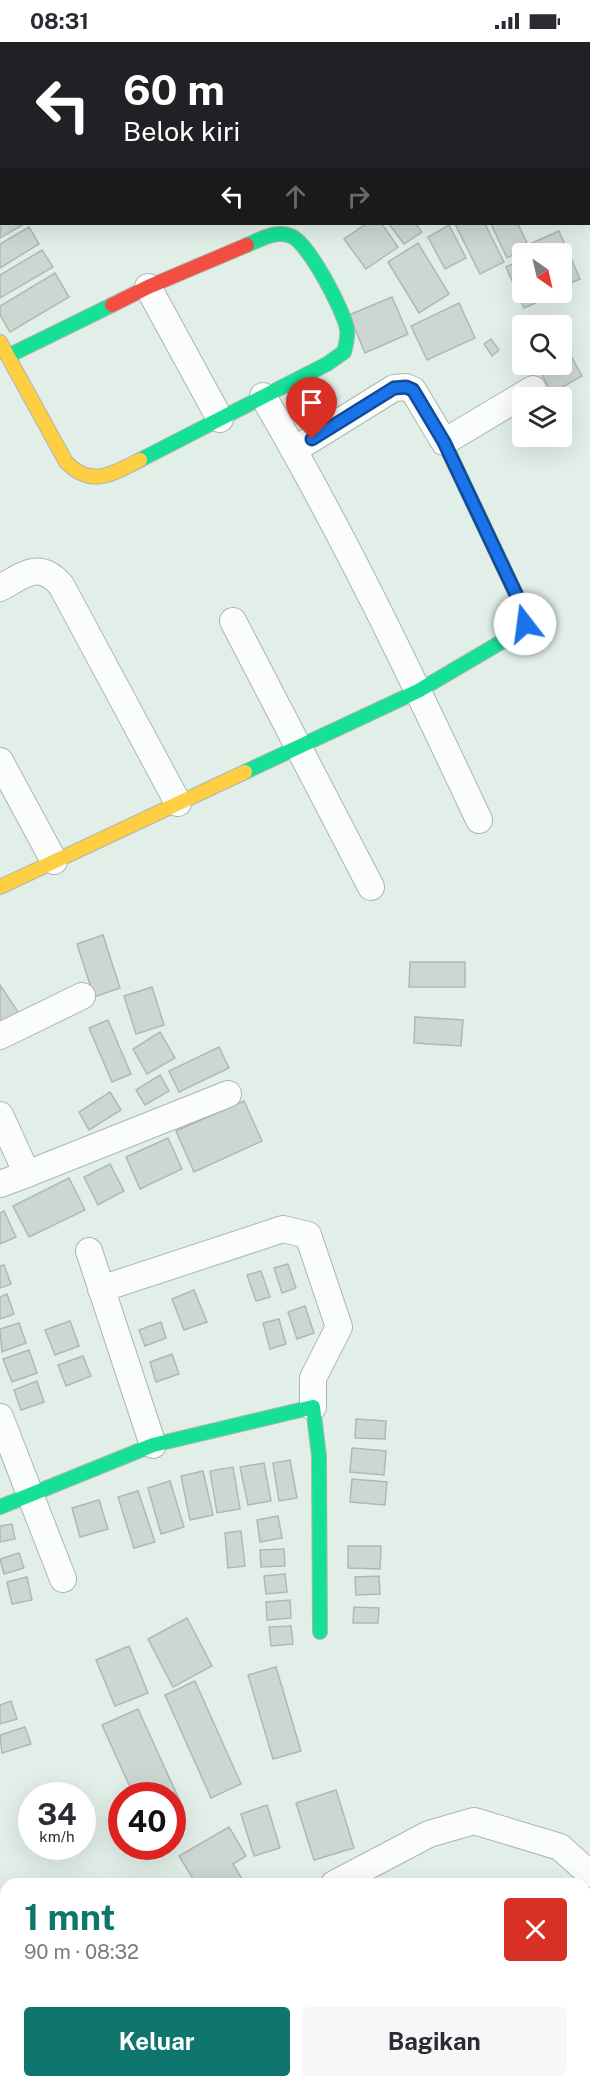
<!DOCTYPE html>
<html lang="id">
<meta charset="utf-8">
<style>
:root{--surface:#fff;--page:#f7f7f7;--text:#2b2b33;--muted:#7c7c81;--accent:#0f766e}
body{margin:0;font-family:"Public Sans",sans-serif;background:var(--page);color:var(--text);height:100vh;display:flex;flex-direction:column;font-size:22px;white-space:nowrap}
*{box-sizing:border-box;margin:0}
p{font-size:20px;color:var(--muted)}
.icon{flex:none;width:33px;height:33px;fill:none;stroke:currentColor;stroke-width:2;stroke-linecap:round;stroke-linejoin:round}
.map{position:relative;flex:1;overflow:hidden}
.side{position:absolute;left:0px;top:1836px;width:591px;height:210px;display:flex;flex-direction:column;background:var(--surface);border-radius:18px 18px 0 0;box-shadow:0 6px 24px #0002}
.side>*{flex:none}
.hud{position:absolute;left:0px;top:0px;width:591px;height:183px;box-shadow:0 6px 24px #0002;background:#202124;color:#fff;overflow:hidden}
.needle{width:39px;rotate:146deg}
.buttons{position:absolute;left:512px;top:201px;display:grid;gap:12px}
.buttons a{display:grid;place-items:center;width:60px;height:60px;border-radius:6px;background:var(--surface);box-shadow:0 6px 24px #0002;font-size:30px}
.speed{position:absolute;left:18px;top:1740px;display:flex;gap:12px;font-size:30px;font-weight:700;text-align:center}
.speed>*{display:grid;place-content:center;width:78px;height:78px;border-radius:50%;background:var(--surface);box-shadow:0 6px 24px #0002;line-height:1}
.speed small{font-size:15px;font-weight:400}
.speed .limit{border:9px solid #d22;background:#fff;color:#111}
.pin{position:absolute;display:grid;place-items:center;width:51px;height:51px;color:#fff;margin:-62px -26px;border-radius:50% 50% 50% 0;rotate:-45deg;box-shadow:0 0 6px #0007}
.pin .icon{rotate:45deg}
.me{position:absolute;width:66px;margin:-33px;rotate:345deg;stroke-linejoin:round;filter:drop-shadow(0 0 4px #0008)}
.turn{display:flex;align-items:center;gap:21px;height:126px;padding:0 24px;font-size:27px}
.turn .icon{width:78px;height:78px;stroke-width:2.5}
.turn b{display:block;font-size:42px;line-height:51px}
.lanes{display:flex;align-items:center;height:57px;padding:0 24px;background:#0003;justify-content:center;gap:30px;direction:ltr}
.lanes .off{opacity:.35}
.round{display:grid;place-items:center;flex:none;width:63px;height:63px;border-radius:6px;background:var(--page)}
.head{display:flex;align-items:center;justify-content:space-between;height:102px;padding:0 24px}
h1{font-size:36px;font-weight:700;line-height:45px;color:var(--accent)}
.action{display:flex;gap:12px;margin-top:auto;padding:12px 24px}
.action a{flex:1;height:69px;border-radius:6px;background:var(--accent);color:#fff;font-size:24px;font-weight:700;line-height:69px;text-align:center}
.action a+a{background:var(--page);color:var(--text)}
.status{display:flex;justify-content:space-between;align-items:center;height:42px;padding:0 30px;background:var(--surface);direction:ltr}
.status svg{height:16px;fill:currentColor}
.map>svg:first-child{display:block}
.building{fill:#ccd7d1;stroke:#aeb9b3;stroke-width:1.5}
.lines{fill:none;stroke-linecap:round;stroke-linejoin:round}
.street-casing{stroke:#acb6b0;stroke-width:28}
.fast-casing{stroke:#acb6b0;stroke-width:16}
.slow-casing{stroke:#acb6b0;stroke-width:16}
.jam-casing{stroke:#acb6b0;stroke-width:16}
.street{stroke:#fbfdfc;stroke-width:26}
.fast{stroke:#16e098;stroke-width:14}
.slow{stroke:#ffcf43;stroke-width:14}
.jam{stroke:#f24e42;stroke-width:14}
.route-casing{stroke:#114b97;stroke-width:15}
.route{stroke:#1a73e8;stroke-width:10}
</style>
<div class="status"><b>08:31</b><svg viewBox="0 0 49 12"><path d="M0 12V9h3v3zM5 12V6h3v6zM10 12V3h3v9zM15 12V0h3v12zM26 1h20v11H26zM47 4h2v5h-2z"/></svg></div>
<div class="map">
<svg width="590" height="2046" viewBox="0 0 590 2046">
<rect width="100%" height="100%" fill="#e2efe8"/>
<g class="building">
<polygon points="185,0 252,0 185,2"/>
<polygon points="2,172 2,182 24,182 0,196"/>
<polygon points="366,182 382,182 398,205 366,227 344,197"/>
<polygon points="389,182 416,182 422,190 404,202"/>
<polygon points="455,182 485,182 504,220 480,232"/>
<polygon points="491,182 518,182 529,205 507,216"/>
<polygon points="449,183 466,216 445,227 428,195"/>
<polygon points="29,185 39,202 0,226 0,202"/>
<polygon points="559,189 580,237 561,245 561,212 537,212 532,201"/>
<polygon points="418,201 449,252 419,271 388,220"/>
<polygon points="42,208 53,225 0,256 0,233"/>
<polygon points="522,218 522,250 547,250 549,255 524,266 506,225"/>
<polygon points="55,231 69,255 10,290 0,273 0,264"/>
<polygon points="392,255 408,292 365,311 349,273"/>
<polygon points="459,261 475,296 427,318 411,284"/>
<polygon points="491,297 499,308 492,314 484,302"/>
<polygon points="562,297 582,334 552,351 536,322 561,322"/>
<polygon points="103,893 120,946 94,955 77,902"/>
<polygon points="410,920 465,920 465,945 409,945"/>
<polygon points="0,943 20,973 0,986"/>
<polygon points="152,945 164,983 136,992 124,954"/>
<polygon points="415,975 463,978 461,1004 414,1001"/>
<polygon points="108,978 131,1032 112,1040 89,986"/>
<polygon points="160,990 175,1016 147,1032 133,1007"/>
<polygon points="219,1005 229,1026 179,1050 169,1029"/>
<polygon points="160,1033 169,1049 145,1063 136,1048"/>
<polygon points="110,1050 121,1068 89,1088 79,1070"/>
<polygon points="244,1059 262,1099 194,1130 176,1089"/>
<polygon points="168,1096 182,1127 140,1147 126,1115"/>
<polygon points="110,1122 124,1149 98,1163 84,1135"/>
<polygon points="69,1136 85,1168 29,1195 13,1164"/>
<polygon points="4,1169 16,1195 0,1202 0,1171"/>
<polygon points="288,1222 296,1246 282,1251 274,1226"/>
<polygon points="4,1223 11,1242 0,1246 0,1224"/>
<polygon points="261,1229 270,1255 256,1259 247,1233"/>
<polygon points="194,1248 207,1280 184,1288 172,1257"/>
<polygon points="7,1252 14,1272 0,1277 0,1255"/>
<polygon points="305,1264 314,1291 297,1297 288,1270"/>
<polygon points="279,1277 286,1302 270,1307 263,1281"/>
<polygon points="70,1279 79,1304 55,1313 45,1288"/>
<polygon points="161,1280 166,1296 145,1304 139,1288"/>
<polygon points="19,1281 26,1301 2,1310 0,1287"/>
<polygon points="29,1308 37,1331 12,1340 3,1317"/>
<polygon points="172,1312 179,1332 156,1340 150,1320"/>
<polygon points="83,1314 91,1334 66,1344 58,1323"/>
<polygon points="37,1339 44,1360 21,1368 14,1348"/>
<polygon points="356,1377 386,1379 385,1397 355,1396"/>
<polygon points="352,1406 386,1409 384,1433 350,1430"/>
<polygon points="290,1418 297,1456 279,1459 273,1421"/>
<polygon points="264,1421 271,1459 248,1463 240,1425"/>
<polygon points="233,1425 240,1467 217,1471 210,1429"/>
<polygon points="203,1429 213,1473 190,1478 181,1434"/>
<polygon points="352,1437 387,1440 385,1463 350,1460"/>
<polygon points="170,1439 184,1485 161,1492 148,1446"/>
<polygon points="138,1449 155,1500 134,1506 118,1455"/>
<polygon points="99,1458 108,1487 80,1495 72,1466"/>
<polygon points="278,1474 282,1496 260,1500 257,1478"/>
<polygon points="12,1482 15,1497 0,1500 0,1484"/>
<polygon points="241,1489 245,1524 228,1526 225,1491"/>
<polygon points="348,1504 381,1504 380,1527 348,1526"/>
<polygon points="284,1507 285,1524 261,1525 260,1508"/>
<polygon points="19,1511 24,1526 4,1532 0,1517"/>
<polygon points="285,1532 287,1550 266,1552 264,1534"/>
<polygon points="379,1534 380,1552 356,1553 355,1535"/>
<polygon points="27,1535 32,1558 12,1562 7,1540"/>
<polygon points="290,1558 291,1576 267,1578 266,1560"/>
<polygon points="354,1565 379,1566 378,1581 353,1581"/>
<polygon points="187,1576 212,1624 173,1645 148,1597"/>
<polygon points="291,1584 293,1602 271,1604 269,1585"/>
<polygon points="129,1604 148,1651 115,1664 96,1618"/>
<polygon points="276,1625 301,1709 273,1717 248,1633"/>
<polygon points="195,1639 241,1742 211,1756 165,1653"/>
<polygon points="11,1659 17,1677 0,1682 0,1663"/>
<polygon points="138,1667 183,1766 172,1771 172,1754 134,1754 102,1683"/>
<polygon points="25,1685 31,1702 2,1711 0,1693"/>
<polygon points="336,1748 354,1806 314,1818 296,1761"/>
<polygon points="267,1763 280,1806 254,1814 241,1772"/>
<polygon points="229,1785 246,1814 233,1822 245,1842 196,1842 179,1814"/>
<polygon points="182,2040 214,2040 198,2046 184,2046"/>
<polygon points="225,2040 284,2040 284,2041 271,2046 227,2046"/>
<polygon points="388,2040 426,2040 430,2046 382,2046 381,2044"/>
</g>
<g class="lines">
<defs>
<g id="street">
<polyline points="84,0 85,2"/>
<polyline points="163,2 164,0"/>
<polyline points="0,105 2,104"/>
<polyline points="148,245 220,377"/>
<path d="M 263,354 C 343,491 412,635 479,778"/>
<polyline points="294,408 394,346 406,345 413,348 444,400 533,347"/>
<path d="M 0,546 C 24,533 39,518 61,543 L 178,761"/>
<polyline points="233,579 371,845"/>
<polyline points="0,719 54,819"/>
<polyline points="0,994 82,954"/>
<polyline points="0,1073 27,1132 0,1142"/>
<polyline points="27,1132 228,1052"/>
<polyline points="89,1209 153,1403"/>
<polyline points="101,1247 283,1187 308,1193 339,1285 313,1336 313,1365"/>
<polyline points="0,1375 63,1537"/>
<polyline points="334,1842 429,1792 474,1779 560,1805 590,1832"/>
<polyline points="0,2000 6,1997"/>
<polyline points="354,2040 356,2046"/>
</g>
<g id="fast">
<polyline points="8,314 112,263"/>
<path d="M 140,418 L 327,322 L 344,310 C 346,303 348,295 347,287 C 344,269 308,200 291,194 C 275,188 262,197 247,203"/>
<polyline points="245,730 418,649 520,589 525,582 524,569 444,400"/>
<polyline points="0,1465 153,1403 313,1365 319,1414 320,1590"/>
</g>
<g id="slow">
<path d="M 0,300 L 66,420 C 91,446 112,432 140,418"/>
<polyline points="0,845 245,730"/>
</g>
<polyline id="jam" points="112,263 148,245 247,203"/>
</defs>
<use href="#street" class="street-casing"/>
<use href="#fast" class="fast-casing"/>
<use href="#slow" class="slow-casing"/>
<use href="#jam" class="jam-casing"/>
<use href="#street" class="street"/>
<use href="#fast" class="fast"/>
<use href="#slow" class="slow"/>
<use href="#jam" class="jam"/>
</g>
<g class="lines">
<defs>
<polyline id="route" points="312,397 394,346 406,345 413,348 444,400 524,569 525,582"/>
</defs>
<use href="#route" class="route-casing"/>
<use href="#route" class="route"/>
</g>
</svg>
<div class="buttons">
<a><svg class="needle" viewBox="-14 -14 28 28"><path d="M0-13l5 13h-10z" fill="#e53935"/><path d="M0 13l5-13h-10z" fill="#7c7c81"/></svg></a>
<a><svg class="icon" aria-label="search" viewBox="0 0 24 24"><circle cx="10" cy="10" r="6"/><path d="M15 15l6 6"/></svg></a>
<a><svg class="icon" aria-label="layers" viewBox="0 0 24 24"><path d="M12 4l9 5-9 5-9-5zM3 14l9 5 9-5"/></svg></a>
</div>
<div class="speed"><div>34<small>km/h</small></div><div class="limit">40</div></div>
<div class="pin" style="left:312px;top:397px;background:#d93025"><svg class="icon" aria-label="arrive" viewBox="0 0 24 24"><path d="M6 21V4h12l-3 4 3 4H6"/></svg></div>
<svg class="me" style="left:525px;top:582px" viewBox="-20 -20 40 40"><circle r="19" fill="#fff"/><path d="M0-13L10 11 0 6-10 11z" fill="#1a73e8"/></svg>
<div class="hud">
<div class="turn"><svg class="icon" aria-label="left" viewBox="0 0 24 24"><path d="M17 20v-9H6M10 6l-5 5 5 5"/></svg><div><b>60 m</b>Belok kiri</div></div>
<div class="lanes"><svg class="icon" aria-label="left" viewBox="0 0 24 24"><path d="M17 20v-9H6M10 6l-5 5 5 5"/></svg><svg class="icon off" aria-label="ahead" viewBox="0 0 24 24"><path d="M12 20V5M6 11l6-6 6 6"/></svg><svg class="icon off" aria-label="right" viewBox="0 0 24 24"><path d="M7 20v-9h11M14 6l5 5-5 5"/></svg></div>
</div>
<section class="side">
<div class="head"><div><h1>1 mnt</h1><p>90 m · 08:32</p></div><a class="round" style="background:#d93025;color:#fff"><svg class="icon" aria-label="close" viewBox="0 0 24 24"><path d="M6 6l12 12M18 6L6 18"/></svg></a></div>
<div class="action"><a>Keluar</a><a>Bagikan</a></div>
</section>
</div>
